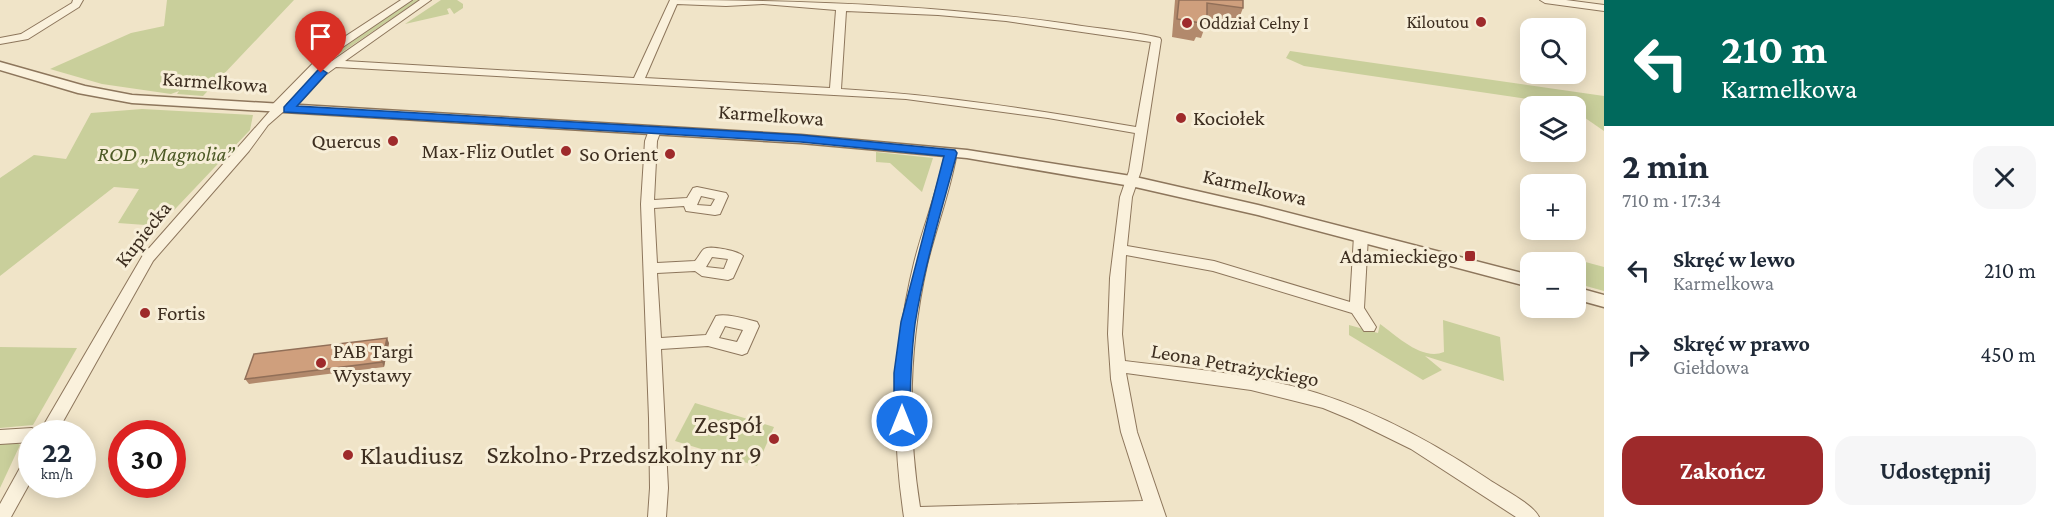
<!DOCTYPE html>
<html lang="pl">
<meta charset="utf-8">
<style>
:root{--surface:#fff;--page:#f6f6f7;--text:#1f2937;--muted:#747a83;--accent:#9e2a2b}
body{margin:0;font-family:"Crimson Pro",serif;background:var(--page);color:var(--text);height:100vh;display:flex;flex-direction:column;font-size:22px;white-space:nowrap}
*{box-sizing:border-box;margin:0}
p{font-size:20px;color:var(--muted)}
.icon{flex:none;width:33px;height:33px;fill:none;stroke:currentColor;stroke-width:2;stroke-linecap:round;stroke-linejoin:round}
.map{position:relative;flex:1;overflow:hidden}
.side{display:flex;flex-direction:column;background:var(--surface);width:450px}
.side>*{flex:none}
.hud{background:#00695c;color:#fff;overflow:hidden}
.buttons{position:absolute;left:1520px;top:18px;display:grid;gap:12px}
.buttons a{display:grid;place-items:center;width:66px;height:66px;border-radius:12px;background:var(--surface);box-shadow:0 3px 15px #0003;font-size:30px}
.speed{position:absolute;left:18px;top:420px;display:flex;gap:12px;font-size:30px;font-weight:700;text-align:center}
.speed>*{display:grid;place-content:center;width:78px;height:78px;border-radius:50%;background:var(--surface);box-shadow:0 3px 15px #0003;line-height:1}
.speed small{font-size:15px;font-weight:400}
.speed .limit{border:9px solid #d22;background:#fff;color:#111}
.pin{position:absolute;display:grid;place-items:center;width:51px;height:51px;color:#fff;margin:-62px -26px;border-radius:50% 50% 50% 0;rotate:-45deg;box-shadow:0 0 6px #0007}
.pin .icon{rotate:45deg}
.me{position:absolute;width:66px;margin:-33px;rotate:0deg;stroke-linejoin:round;filter:drop-shadow(0 0 4px #0008)}
.turn{display:flex;align-items:center;gap:21px;height:126px;padding:0 18px;font-size:27px}
.turn .icon{width:78px;height:78px;stroke-width:2.5}
.turn b{display:block;font-size:42px;line-height:51px}
.round{display:grid;place-items:center;flex:none;width:63px;height:63px;border-radius:18px;background:var(--page)}
.summary{display:flex;align-items:center;justify-content:space-between;height:102px;padding:0 18px}
h1{font-size:36px;font-weight:700;line-height:45px}
.button{display:flex;gap:12px;margin-top:auto;padding:12px 18px}
.button a{flex:1;height:69px;border-radius:18px;background:var(--accent);color:#fff;font-size:24px;font-weight:700;line-height:69px;text-align:center}
.button a+a{background:var(--page);color:var(--text)}
ul{padding:0;list-style:none}
li{display:flex;align-items:center;gap:18px;height:84px;padding:0 18px}
li div{flex:1}
li b{display:block;font-size:22px}
li em{font-style:normal}
main{display:flex;flex:1;min-height:0}
.map>svg:first-child{display:block}
.green{fill:#c9cf9b}
.lines{fill:none;stroke-linecap:round;stroke-linejoin:round}
.minor-casing{stroke:#8d765c;stroke-width:2}
.tertiary-casing{stroke:#8d765c;stroke-width:3}
.minor{fill:#faf1dc;fill-rule:evenodd}
.tertiary{fill:#faf1dc;fill-rule:evenodd}
.wall{fill:#b2896c}
.shaded-wall{fill:#916f58}
.building{fill:#cf9f7d;stroke:#916f58;stroke-width:1.5}
.route{fill:#1a73e8;stroke:#114b97;stroke-width:1.5}
.poi-dot{fill:#9e2a2b;stroke:#f7eed8;stroke-width:2}
.labels{text-anchor:middle;dominant-baseline:central;stroke-width:6;stroke-linejoin:round;paint-order:stroke}
.far-poi-label{font-size:18px;fill:#3d2e20;stroke:#f7eed8;text-anchor:end}
.street-label{font-size:21px;fill:#3d2e20;stroke:#f7eed8}
.poi-label{font-size:21px;fill:#3d2e20;stroke:#f7eed8;text-anchor:end}
.park-label{font-size:21px;font-style:italic;fill:#4d5a26;stroke:#f7eed8}
.near-poi-label{font-size:26px;fill:#3d2e20;stroke:#f7eed8;text-anchor:end}
</style>
<main>
<div class="map">
<svg width="1604" height="517" viewBox="0 0 1604 517">
<rect width="100%" height="100%" fill="#f0e4c8"/>
<g class="green">
<polygon points="167,0 294,0 203,96 177,94 179,91 171,94 102,84 50,69 131,33 164,26"/>
<polygon points="412,0 419,0 338,55 333,55"/>
<polygon points="441,0 457,0 463,4 463,8 454,14 450,8 447,9 449,14 405,24"/>
<polygon points="1290,51 1604,96 1604,131 1575,111 1575,106 1304,66 1286,58"/>
<polygon points="142,109 253,115 250,130 159,226 118,223 139,189 114,187 0,276 0,178 34,155 66,159 91,113"/>
<polygon points="876,152 933,158 922,192 890,163 876,162"/>
<polygon points="1578,260 1604,267 1604,291 1575,283 1575,265"/>
<path d="M 1443,320 L 1500,337 L 1504,381 L 1425,356 L 1442,370 L 1423,380 L 1349,335 L 1349,325 L 1378,333 L 1380,324 C 1397,336 1422,361 1444,352 Z"/>
<polygon points="0,347 77,348 33,425 0,428"/>
<polygon points="695,403 774,427 757,466 675,441"/>
<polygon points="17,443 20,445 0,488 0,444"/>
</g>
<g class="lines">
<defs>
<g id="minor">
<polygon points="73,0 83,0 79,7 28,39 0,44 0,38 21,34 72,3"/>
<path d="M 401,0 L 412,0 L 337,51 L 328,60 L 332,61 L 420,0 L 431,0 L 345,61 L 634,78 L 670,0 C 803,0 937,5 1069,24 C 1099,29 1130,31 1160,38 L 1161,40 L 1141,171 L 1132,197 L 1127,246 L 1214,261 L 1350,302 L 1354,236 L 1356,233 L 1366,233 L 1368,236 L 1364,308 L 1376,327 L 1374,331 L 1364,331 L 1352,313 L 1213,271 L 1126,255 L 1122,334 L 1125,361 C 1181,368 1237,372 1292,386 C 1363,404 1428,439 1488,479 C 1501,488 1533,504 1539,517 L 1516,517 L 1411,449 L 1352,420 L 1323,408 L 1251,390 L 1126,373 L 1137,432 L 1166,517 L 904,517 C 891,431 893,348 914,263 C 923,226 938,191 945,153 L 951,149 L 957,153 L 954,167 C 947,200 935,232 927,265 C 909,345 907,425 920,507 L 1143,501 L 1121,432 L 1111,379 L 1108,334 L 1110,278 L 1120,197 L 1129,171 L 1135,133 L 1048,118 L 906,99 L 336,67 L 325,75 L 292,111 L 284,111 L 268,125 L 249,151 L 153,261 L 56,434 L 32,434 L 32,442 L 0,444 L 0,430 L 32,428 L 39,433 L 143,255 L 270,111 L 270,107 L 329,47 ZM 677,4 L 726,6 L 763,4 L 836,10 L 830,88 L 645,78 ZM 846,11 L 938,15 L 1006,21 L 1151,42 L 1136,127 C 1038,110 940,95 841,89 ZM 314,75 L 284,107 L 283,107 Z"/>
<polygon points="1540,0 1566,0 1604,5 1604,11 1545,3"/>
<path d="M 655,127 L 661,130 L 657,141 L 654,200 L 687,198 L 693,188 L 697,187 L 726,193 L 728,196 L 720,214 L 715,215 L 686,211 L 684,206 L 654,208 L 657,263 L 695,261 C 698,258 701,251 704,249 C 710,245 739,251 743,256 L 733,278 L 728,280 L 702,276 L 695,271 L 657,273 L 661,338 L 706,335 L 716,316 C 727,313 746,319 757,322 L 759,326 L 747,353 L 742,355 L 708,346 L 661,349 L 668,488 L 666,517 L 648,517 L 650,488 L 649,418 L 641,204 L 645,141 L 649,130 ZM 701,196 L 715,199 L 711,206 L 697,205 ZM 712,257 L 728,259 L 724,269 L 706,267 ZM 725,326 L 743,330 L 737,342 L 719,338 Z"/>
<polygon points="32,455 32,479 11,517 0,517 0,504 26,457"/>
</g>
<g id="tertiary">
<polygon points="0,62 85,86 132,95 801,135 967,150 1131,176 1258,205 1530,275 1530,287 1258,215 1131,186 967,158 801,143 132,103 78,93 0,70"/>
<polygon points="1575,287 1604,295 1604,307 1575,299"/>
</g>
</defs>
<use href="#minor" class="minor-casing"/>
<use href="#tertiary" class="tertiary-casing"/>
<use href="#minor" class="minor"/>
<use href="#tertiary" class="tertiary"/>
</g>
<g class="wall">
<polygon points="1175,0 1243,0 1243,8 1236,26 1207,21 1201,38 1196,37 1194,41 1172,37"/>
<polygon points="389,343 384,367 249,384 245,379"/>
</g>
<polygon class="shaded-wall" points="387,338 389,343 384,367 382,362"/>
<g class="building">
<polygon points="1179,0 1243,0 1243,8 1207,3 1207,20 1201,19 1201,23 1177,19"/>
<polygon points="387,338 382,362 245,379 254,354"/>
</g>
<path class="route" d="M 321,69 L 327,73 L 297,106 L 801,135 L 955,150 L 957,153 C 942,209 924,266 915,324 C 911,356 910,388 910,421 L 908,425 L 902,427 L 896,425 L 894,421 L 894,373 L 901,322 L 944,156 L 801,142 L 284,112 L 284,107 L 318,70 Z"/>
<g class="poi-dot">
<circle cx="1481" cy="22" r="6"/>
<circle cx="1187" cy="23" r="6"/>
<circle cx="1181" cy="118" r="6"/>
<circle cx="393" cy="141" r="6"/>
<circle cx="566" cy="151" r="6"/>
<circle cx="670" cy="154" r="6"/>
<rect x="1464" y="250" width="12" height="12" rx="3"/>
<circle cx="145" cy="313" r="6"/>
<circle cx="321" cy="363" r="6"/>
<circle cx="774" cy="439" r="6"/>
<circle cx="348" cy="455" r="6"/>
</g>
<g class="labels">
<g class="far-poi-label">
<text x="1469" y="22">Kiloutou</text>
<text x="1199" y="23" text-anchor="start">Oddział Celny I</text>
</g>
<g class="street-label">
<text transform="translate(215 82) rotate(4)">Karmelkowa</text>
<text transform="translate(771 115) rotate(4)">Karmelkowa</text>
<text transform="translate(1255 187) rotate(13)">Karmelkowa</text>
<text transform="translate(143 234) rotate(-52)">Kupiecka</text>
<text transform="translate(1235 365) rotate(10)">Leona Petrażyckiego</text>
</g>
<g class="poi-label">
<text x="1193" y="118" text-anchor="start">Kociołek</text>
<text x="381" y="141">Quercus</text>
<text x="554" y="151">Max-Fliz Outlet</text>
<text x="658" y="154">So Orient</text>
<text x="1458" y="256">Adamieckiego</text>
<text x="157" y="313" text-anchor="start">Fortis</text>
<text x="333" y="351" text-anchor="start">PAB Targi<tspan x="333" dy="24">Wystawy</tspan></text>
</g>
<g class="park-label">
<text x="166" y="154">ROD „Magnolia”</text>
</g>
<g class="near-poi-label">
<text x="762" y="424">Zespół<tspan x="762" dy="30">Szkolno-Przedszkolny nr 9</tspan></text>
<text x="360" y="455" text-anchor="start">Klaudiusz</text>
</g>
</g>
</svg>
<div class="buttons">
<a><svg class="icon" aria-label="search" viewBox="0 0 24 24"><circle cx="10" cy="10" r="6"/><path d="M15 15l6 6"/></svg></a>
<a><svg class="icon" aria-label="layers" viewBox="0 0 24 24"><path d="M12 4l9 5-9 5-9-5zM3 14l9 5 9-5"/></svg></a>
<a>+</a>
<a>−</a>
</div>
<div class="speed"><div>22<small>km/h</small></div><div class="limit">30</div></div>
<div class="pin" style="left:321px;top:73px;background:#d93025"><svg class="icon" aria-label="arrive" viewBox="0 0 24 24"><path d="M6 21V4h12l-3 4 3 4H6"/></svg></div>
<svg class="me" style="left:902px;top:421px" viewBox="-20 -20 40 40"><circle r="17" fill="#1a73e8" stroke="#fff" stroke-width="3"/><path d="M0-11L8 9 0 5-8 9z" fill="#fff"/></svg>
</div>
<section class="side">
<div class="hud">
<div class="turn"><svg class="icon" aria-label="left" viewBox="0 0 24 24"><path d="M17 20v-9H6M10 6l-5 5 5 5"/></svg><div><b>210 m</b>Karmelkowa</div></div>
</div>
<div class="summary"><div><h1>2 min</h1><p>710 m · 17:34</p></div><a class="round"><svg class="icon" aria-label="close" viewBox="0 0 24 24"><path d="M6 6l12 12M18 6L6 18"/></svg></a></div>
<ul>
<li><svg class="icon" aria-label="left" viewBox="0 0 24 24"><path d="M17 20v-9H6M10 6l-5 5 5 5"/></svg><div><b>Skręć w lewo</b><p>Karmelkowa</p></div><em>210 m</em></li>
<li><svg class="icon" aria-label="right" viewBox="0 0 24 24"><path d="M7 20v-9h11M14 6l5 5-5 5"/></svg><div><b>Skręć w prawo</b><p>Giełdowa</p></div><em>450 m</em></li>
</ul>
<div class="button"><a>Zakończ</a><a>Udostępnij</a></div>
</section>
</main>
